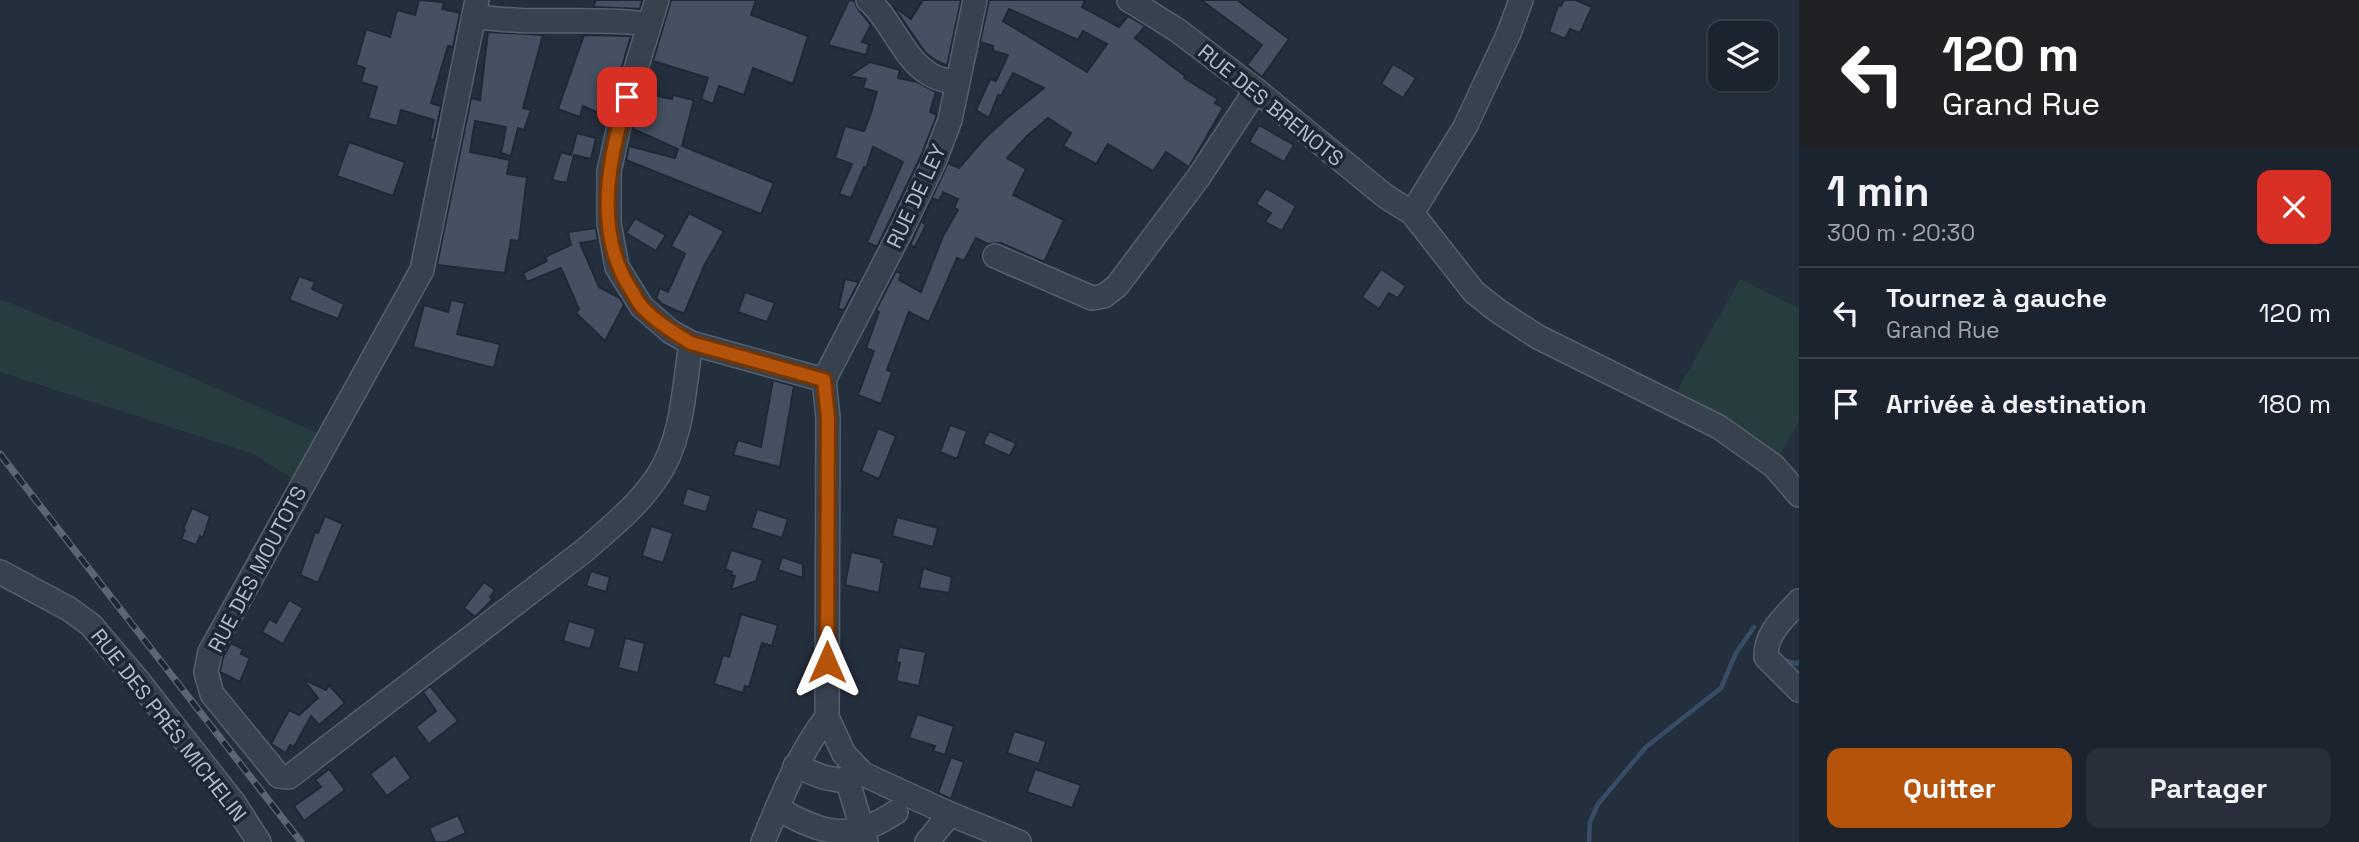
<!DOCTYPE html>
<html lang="fr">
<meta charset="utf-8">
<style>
:root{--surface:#1b232e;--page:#282f3a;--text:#f1f3f6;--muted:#a0a4aa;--line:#39404a;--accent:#b45309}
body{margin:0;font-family:"Space Grotesk",sans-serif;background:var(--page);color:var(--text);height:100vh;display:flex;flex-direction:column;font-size:26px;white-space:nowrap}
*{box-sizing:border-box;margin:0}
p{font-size:23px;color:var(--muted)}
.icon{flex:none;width:38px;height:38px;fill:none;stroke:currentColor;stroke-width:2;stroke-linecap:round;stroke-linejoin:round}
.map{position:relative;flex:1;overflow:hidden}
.side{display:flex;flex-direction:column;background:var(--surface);width:560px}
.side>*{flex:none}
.top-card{background:#202124;color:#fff;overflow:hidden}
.tools{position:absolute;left:1708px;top:21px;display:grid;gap:14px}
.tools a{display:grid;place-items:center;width:70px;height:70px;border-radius:14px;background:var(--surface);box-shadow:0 2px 5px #0004,0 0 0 2px var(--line);font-size:35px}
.pin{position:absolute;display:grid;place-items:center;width:60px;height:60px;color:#fff;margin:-30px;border-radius:14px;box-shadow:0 4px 10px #0006}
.me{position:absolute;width:77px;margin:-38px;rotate:0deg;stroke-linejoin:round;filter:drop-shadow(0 0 5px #0008)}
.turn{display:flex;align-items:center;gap:24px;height:147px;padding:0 28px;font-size:32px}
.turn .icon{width:91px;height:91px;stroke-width:2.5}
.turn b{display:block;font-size:49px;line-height:60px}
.round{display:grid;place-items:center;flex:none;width:74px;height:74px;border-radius:14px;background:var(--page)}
.headline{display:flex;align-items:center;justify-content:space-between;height:119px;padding:0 28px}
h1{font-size:42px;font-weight:800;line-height:52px}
.button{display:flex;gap:14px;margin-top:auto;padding:14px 28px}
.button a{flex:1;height:80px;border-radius:14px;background:var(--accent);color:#fff;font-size:28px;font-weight:800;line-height:80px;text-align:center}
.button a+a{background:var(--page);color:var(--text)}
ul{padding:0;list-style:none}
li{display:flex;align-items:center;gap:21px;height:91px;padding:0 28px;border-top:2px solid var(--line)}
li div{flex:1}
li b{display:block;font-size:26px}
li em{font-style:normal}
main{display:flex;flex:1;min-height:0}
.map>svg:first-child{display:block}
.green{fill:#263c3f}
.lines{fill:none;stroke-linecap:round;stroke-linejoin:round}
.stream{stroke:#394c67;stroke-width:4.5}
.building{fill:#455162;stroke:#1f2835;stroke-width:2;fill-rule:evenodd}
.minor-casing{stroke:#565f6c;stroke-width:26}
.minor{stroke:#38414e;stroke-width:23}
.rail-casing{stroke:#5a6575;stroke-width:7}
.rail{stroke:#1d2633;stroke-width:4.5;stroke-dasharray:13;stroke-linecap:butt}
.route-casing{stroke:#753606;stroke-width:18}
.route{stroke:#b45309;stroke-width:12}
.labels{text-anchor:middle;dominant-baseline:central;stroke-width:7;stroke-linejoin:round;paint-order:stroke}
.street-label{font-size:21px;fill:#b4bcc9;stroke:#1d2633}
</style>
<main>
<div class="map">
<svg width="1799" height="842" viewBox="0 0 1799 842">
<rect width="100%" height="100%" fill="#242f3e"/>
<g class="green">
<polygon points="1740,279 1799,308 1799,421 1779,456 1676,393"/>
<polygon points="0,299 175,370 324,436 297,482 254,454 0,372"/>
</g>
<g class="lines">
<g class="stream">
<polyline points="1784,660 1797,664 1799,662"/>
<polyline points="1589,842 1590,822 1598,804 1646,747 1721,688 1736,653 1754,627"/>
</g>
</g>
<g class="building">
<polygon points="419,0 444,2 442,9 460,13 453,47 448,46 431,103 441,106 434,140 430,139 434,120 401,110 397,126 368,118 377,87 361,82 365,68 356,65 366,29 390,37 397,10 415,15"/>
<polygon points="596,0 642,0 640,9 593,7"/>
<polygon points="671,0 756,0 751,15 808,36 793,84 753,68 744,95 719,86 713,104 701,99 708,78 653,61"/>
<polygon points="849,0 854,1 858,9 871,25 862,42 869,44 866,55 828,45"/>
<polygon points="923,0 961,0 947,66 933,59 925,52 893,6 911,19"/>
<path d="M 989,0 L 1085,0 L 1082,7 L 1119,27 L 1128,16 L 1145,26 L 1135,38 L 1185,76 L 1184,78 L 1218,99 L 1215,103 L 1223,108 L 1189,167 L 1166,152 L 1153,171 L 1108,144 L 1096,164 L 1063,146 L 1071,133 L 1048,118 L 1027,136 L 1007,158 L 1026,169 L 1013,195 L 1064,220 L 1044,262 L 1001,243 L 988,244 L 976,238 L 964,261 L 957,258 L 929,322 L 909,312 L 887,370 L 892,372 L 881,404 L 858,395 L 874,351 L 866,348 L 879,312 L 876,310 L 896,271 L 901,274 L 899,280 L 921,292 L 943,236 L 958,210 L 954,208 L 958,199 L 943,192 L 939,201 L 933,198 L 922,222 L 926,225 L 915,247 L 910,245 L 948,163 L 959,168 L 984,139 L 1009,116 L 1044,88 L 1013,73 L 1001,96 L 998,95 L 989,118 L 976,110 L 990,79 L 996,81 L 1008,55 L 993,51 L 993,46 L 980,42 ZM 1009,9 L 1078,40 L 1083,31 L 1107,44 L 1087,72 L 1003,21 Z"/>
<polygon points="1201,0 1237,0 1289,39 1262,77 1247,65 1262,45"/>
<polygon points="1564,0 1576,0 1592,7 1580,33 1570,29 1565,39 1549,32 1558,5 1561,6"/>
<polygon points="488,32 543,35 523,108 531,110 524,130 518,128 511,156 501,153 506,127 475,121 470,152 510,160 507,174 527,177 519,241 511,240 505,273 437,265 471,98 480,100"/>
<polygon points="584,35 631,36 607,117 583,106 580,117 558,109"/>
<polygon points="870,62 900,70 898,78 917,82 936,92 930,112 937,115 921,156 877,247 867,242 903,162 873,147 866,168 864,167 851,198 839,194 852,164 835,158 845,126 864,131 871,113 877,92 863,88 866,79 849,76"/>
<polygon points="1393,64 1416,78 1403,98 1381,84"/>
<polygon points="643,93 672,99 673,95 694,100 682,146 774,183 761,214 626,160 629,146 675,158 678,149 633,129"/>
<polygon points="1259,125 1294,145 1284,162 1249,142"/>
<polygon points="577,133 596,138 591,159 574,155 567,183 552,180 561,152 571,155"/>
<polygon points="349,142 405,162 393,196 337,176"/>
<polygon points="1266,188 1296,206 1282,231 1265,222 1271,213 1256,204"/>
<polygon points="689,213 724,231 704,266 684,314 662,304 656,298 660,288 668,292 685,254 671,246"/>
<polygon points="635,218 666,235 656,251 626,233"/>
<polygon points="596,228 598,240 580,243 599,287 620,298 624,305 605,341 576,313 579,309 561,268 527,282 523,273 547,261 545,257 571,245 568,232"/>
<polygon points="1381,269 1406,286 1398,298 1389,293 1379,309 1362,297"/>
<polygon points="299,276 315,282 312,289 344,304 338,319 289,300"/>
<polygon points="845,279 859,282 844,310 838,309"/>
<polygon points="745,292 775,303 767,322 738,312"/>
<polygon points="451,300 465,303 457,334 500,344 494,368 413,347 424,305 448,312"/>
<polygon points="773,380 794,386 780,467 733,455 738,440 761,447"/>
<polygon points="950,425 967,431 957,459 940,452"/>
<polygon points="878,428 896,436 879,479 861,471"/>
<polygon points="989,431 1016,443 1010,456 983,444"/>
<polygon points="687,488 711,496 706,512 682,505"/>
<polygon points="192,508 210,516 203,538 200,536 196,545 181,539 185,530 183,529"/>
<polygon points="757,509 788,519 782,538 751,528"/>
<polygon points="325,516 343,524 318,583 300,575 315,532 318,533"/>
<polygon points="897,517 938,528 933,547 892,536"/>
<polygon points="651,526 673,533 663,563 642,556"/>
<polygon points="731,550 763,560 756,581 731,590 735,576 731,575 732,572 725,569"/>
<polygon points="851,552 882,559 881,562 884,562 879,593 845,585"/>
<polygon points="782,557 803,564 803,578 778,570"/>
<polygon points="923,568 952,577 949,593 919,588"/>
<polygon points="591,571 610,577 606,592 586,586"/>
<polygon points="484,582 495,590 490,597 493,599 475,617 464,608"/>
<polygon points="289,600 303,608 283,644 262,632 269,619 276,623"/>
<polygon points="741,614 778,625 772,646 762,643 749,687 745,686 743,693 714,684 723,655 729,657"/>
<polygon points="569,621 596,629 590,649 563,641"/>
<polygon points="625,638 645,643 638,673 618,668"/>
<polygon points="231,643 243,649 241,654 250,658 240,682 220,672 223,657"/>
<polygon points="899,647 926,652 919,686 896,681 900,663 896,662"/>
<polygon points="303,679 326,690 329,685 345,703 319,725 311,716 294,747 290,745 286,753 271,744 289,710 299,715 318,698"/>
<polygon points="430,686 458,721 429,744 416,727 436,711 423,692"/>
<polygon points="917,714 954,726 945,755 933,751 935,746 909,738"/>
<polygon points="1014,731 1046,741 1039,764 1007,753"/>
<polygon points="395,755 411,778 387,796 370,774"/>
<polygon points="951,757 964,762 951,799 938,793"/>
<polygon points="329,769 345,790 304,821 294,806 321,787 315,780"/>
<polygon points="1035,769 1081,785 1072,808 1027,792"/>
<polygon points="458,815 466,833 446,842 435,842 429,828"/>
</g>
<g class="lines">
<defs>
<g id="minor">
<path d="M 477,0 L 422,270 L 210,652 L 206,672 L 212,694 L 279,776 L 289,777 L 585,550 C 611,527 638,506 657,477 C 683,440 684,386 691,343"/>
<polyline points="657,0 620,121 609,172 609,223 617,267 642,307 671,332 691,343 824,380"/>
<path d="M 868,0 C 893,21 904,63 935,77 C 942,80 950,81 957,83"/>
<polyline points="1129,0 1177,30 1256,90 1385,196 1412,213 1474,292 1498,311 1538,337 1719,427 1774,466 1799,495"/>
<path d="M 474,16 C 532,26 590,16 648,24"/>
<polyline points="1412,213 1465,127 1509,33 1521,0"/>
<polyline points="995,256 1092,298 1104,296 1117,286 1198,178 1256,90"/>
<polyline points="824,380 828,418 827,717 844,754 863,774 950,814 1019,842"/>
<polyline points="824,380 901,231 934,162 950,120 975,0"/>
<polyline points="0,572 69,609 91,625 140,683 234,803 259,842"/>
<path d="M 1799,601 C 1784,618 1765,633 1766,657 L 1799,690"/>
<polyline points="854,765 848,782 866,842"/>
<polyline points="795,766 823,777 848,782"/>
<path d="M 777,808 C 822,835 852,842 896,812"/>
<path d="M 763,842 C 781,798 798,755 827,717"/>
<polyline points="927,842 950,814"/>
</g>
</defs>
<use href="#minor" class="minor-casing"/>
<use href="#minor" class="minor"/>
<defs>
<polyline id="rail" points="0,454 301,842"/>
</defs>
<use href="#rail" class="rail-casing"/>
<use href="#rail" class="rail"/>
</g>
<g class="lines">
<defs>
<path id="route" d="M 627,97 C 609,157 594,228 628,285 C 633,292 637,302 643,308 C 656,322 674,333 691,343 L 824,380 L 828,418 L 827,662"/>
</defs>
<use href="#route" class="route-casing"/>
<use href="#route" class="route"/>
</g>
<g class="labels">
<g class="street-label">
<text transform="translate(1271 105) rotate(39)">RUE DES BRENOTS</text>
<text transform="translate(916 196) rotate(-65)">RUE DE LEY</text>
<text transform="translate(257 569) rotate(-62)">RUE DES MOUTOTS</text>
<text transform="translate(169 725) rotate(52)">RUE DES PRÉS MICHELIN</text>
</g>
</g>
</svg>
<div class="tools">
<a><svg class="icon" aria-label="layers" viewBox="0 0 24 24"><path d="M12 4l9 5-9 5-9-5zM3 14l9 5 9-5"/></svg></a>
</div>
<div class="pin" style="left:627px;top:97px;background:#d93025"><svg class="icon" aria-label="arrive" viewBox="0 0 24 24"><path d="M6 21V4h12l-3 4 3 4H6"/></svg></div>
<svg class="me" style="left:827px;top:662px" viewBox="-20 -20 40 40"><path d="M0-17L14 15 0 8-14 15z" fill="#b45309" stroke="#fff" stroke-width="4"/></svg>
</div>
<section class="side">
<div class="top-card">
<div class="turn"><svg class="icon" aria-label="left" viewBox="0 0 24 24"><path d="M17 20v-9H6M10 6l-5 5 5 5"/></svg><div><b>120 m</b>Grand Rue</div></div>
</div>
<div class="headline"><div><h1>1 min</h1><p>300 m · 20:30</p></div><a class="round" style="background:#d93025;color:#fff"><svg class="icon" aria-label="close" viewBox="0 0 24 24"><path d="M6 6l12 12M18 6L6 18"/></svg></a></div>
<ul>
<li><svg class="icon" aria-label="left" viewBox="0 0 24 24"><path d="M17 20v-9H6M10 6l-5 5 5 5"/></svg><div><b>Tournez à gauche</b><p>Grand Rue</p></div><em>120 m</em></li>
<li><svg class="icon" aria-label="arrive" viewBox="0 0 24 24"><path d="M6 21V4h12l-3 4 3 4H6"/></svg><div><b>Arrivée à destination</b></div><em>180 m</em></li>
</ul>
<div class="button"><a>Quitter</a><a>Partager</a></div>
</section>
</main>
